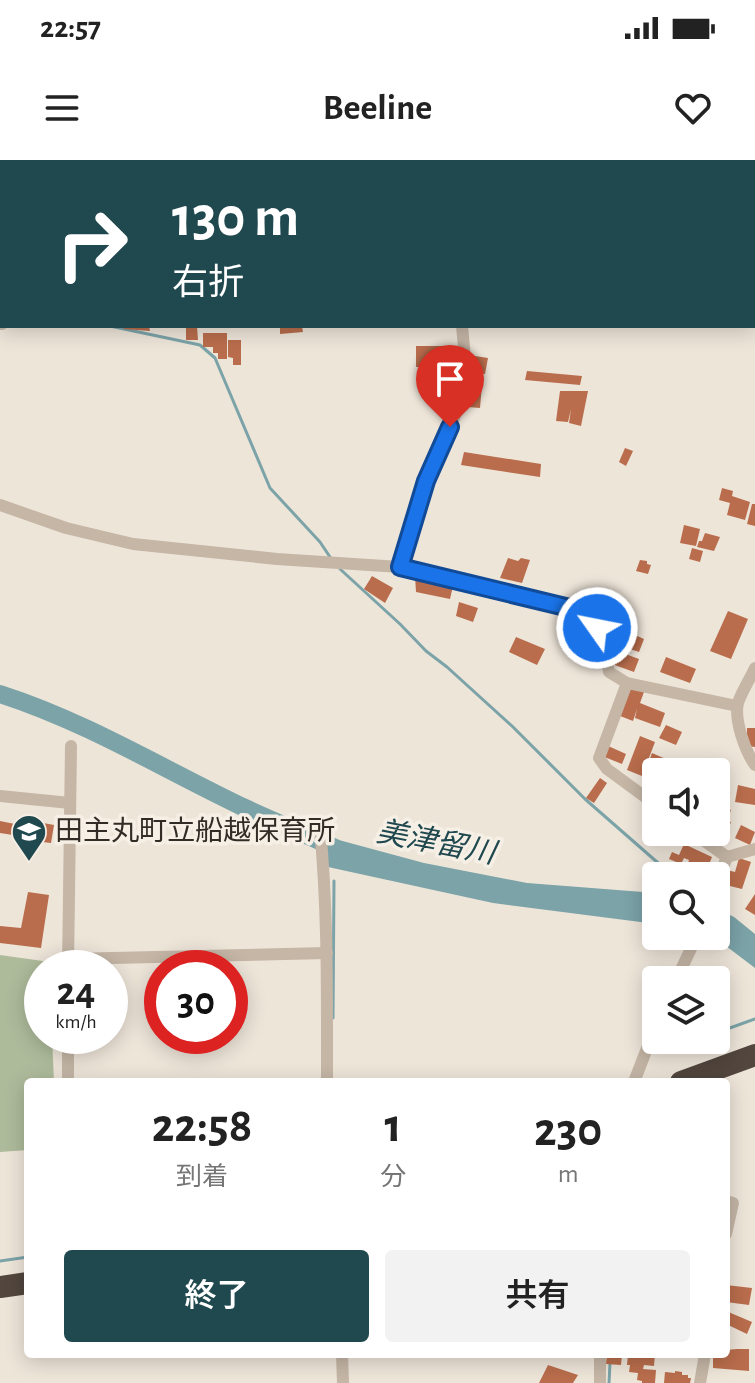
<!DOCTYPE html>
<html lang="ja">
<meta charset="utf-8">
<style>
:root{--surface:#fff;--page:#f2f2f2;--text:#222;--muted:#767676;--accent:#20494f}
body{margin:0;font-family:"Alegreya Sans","Noto Sans JP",sans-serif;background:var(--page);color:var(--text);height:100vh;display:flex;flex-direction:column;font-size:30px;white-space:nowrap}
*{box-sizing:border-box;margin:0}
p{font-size:26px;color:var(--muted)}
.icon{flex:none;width:44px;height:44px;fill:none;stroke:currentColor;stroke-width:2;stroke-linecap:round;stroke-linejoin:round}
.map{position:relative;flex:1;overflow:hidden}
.sheet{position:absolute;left:24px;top:918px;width:706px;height:280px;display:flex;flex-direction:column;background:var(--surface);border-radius:8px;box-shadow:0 4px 20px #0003}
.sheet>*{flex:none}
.hud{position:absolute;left:0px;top:0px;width:756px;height:168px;box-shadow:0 4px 20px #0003;background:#20494f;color:#fff;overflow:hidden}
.tools{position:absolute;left:642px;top:598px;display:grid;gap:16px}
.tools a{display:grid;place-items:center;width:88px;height:88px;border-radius:8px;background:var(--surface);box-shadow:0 4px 20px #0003;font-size:40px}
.speed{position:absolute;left:24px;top:790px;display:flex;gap:16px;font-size:40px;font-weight:700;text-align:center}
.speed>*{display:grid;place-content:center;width:104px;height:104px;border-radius:50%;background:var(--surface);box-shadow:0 4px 20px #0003;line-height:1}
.speed small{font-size:20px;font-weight:400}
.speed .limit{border:12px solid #d22;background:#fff;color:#111}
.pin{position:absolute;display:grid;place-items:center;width:68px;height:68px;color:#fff;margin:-82px -34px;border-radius:50% 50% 50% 0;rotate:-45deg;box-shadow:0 0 8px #0007}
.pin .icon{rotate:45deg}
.me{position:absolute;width:88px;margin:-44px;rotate:303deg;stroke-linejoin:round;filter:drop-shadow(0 0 6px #0008)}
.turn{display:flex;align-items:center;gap:28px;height:168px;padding:0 40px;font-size:36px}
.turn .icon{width:104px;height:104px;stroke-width:2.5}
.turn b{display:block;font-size:56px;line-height:68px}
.eta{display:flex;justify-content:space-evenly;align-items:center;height:136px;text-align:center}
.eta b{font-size:48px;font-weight:600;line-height:56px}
.button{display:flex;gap:16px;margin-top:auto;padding:16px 40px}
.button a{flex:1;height:92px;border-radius:8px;background:var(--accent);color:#fff;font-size:32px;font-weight:600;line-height:92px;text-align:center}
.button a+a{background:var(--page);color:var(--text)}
.status{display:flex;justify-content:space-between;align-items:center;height:56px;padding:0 40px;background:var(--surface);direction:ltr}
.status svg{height:22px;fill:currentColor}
header{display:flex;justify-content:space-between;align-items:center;height:104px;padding:0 40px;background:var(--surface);font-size:36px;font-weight:600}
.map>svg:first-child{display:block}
.green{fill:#aebb9b}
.water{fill:#7ba3a8}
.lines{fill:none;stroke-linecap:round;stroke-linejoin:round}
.stream{stroke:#7ba3a8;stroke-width:3}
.river{stroke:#7ba3a8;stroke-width:18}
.building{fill:#b96d4c}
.street{stroke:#c5b6a6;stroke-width:12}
.highway{stroke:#52463e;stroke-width:22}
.route-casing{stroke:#114b97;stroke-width:20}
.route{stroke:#1a73e8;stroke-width:14}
.labels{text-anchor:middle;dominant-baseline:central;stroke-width:7;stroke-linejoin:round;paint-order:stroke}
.poi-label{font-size:28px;fill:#322b26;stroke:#f6efe5;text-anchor:start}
.water-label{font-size:30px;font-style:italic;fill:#20494f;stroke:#f6efe5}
</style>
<div class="status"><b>22:57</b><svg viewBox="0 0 49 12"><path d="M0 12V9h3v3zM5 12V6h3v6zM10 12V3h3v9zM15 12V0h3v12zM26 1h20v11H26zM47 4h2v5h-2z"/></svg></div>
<header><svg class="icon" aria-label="menu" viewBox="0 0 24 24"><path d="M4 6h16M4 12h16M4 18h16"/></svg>Beeline<svg class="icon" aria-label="heart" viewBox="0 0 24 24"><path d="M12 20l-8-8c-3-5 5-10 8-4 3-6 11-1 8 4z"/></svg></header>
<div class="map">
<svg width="755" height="1223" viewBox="0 0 755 1223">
<rect width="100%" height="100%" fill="#eee5d9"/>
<polygon class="green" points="0,795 50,802 50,808 42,808 42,876 52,876 54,922 28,922 28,990 0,992"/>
<g class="water">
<polygon points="324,676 424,703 527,723 656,733 656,764 493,743 328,707"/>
<polygon points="716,748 734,757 755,774 755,808 722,783 705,776 716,776"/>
</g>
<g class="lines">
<g class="stream">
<polyline points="0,148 2,148"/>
<polyline points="110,166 200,185 215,198 270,328 320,382 330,397"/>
<polyline points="340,409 400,464 426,491 447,507 512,566 585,639 673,716"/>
<polyline points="333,858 334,721"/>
<polyline points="716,873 755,859"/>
<polyline points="684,885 696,880"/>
<polyline points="0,1101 28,1097"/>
<polyline points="609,1223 610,1203"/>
</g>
<path class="river" d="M 0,534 C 87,562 163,609 245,648 C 275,662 305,674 335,688"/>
</g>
<g class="building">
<polygon points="123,166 149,166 150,171 124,169"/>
<polygon points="186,166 197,166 198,180 186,180"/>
<polygon points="280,166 302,166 303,172 280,174"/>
<polygon points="203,173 227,173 227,199 218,199 218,193 213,193 213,187 203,187"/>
<polygon points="228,180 241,180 241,205 233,205 233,198 228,197"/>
<polygon points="416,186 443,186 444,206 416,207"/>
<polygon points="475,196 488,198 485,214 473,212"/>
<polygon points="527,211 582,216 580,225 525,220"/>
<polygon points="470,225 482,225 480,248 468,247"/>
<polygon points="560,231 588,231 581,266 569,263 571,249 568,262 556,261"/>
<polygon points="625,288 633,291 626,306 619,302"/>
<polygon points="464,292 541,304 540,317 461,305"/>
<polygon points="722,328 733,331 732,336 750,342 745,360 727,355 730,343 719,340"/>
<polygon points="752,344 755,344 755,366 747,364"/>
<polygon points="684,365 700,369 696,386 680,383"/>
<polygon points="705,373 720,377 714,391 697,387 699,381 702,381"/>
<polygon points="692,388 703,391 700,402 689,399"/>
<polygon points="508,398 518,401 521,398 530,400 522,423 500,418"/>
<polygon points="640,400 647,401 647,404 651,405 648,414 636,411"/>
<polygon points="372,416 393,428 385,443 364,429"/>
<polygon points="415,416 453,426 450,439 416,432"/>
<polygon points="459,442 478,448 473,462 456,456"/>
<polygon points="728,451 748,459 731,499 710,491"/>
<polygon points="619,472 621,490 610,491 608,474"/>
<polygon points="635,475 644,479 639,492 630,489"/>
<polygon points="516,477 545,489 537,505 509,492"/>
<polygon points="617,491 639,499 634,512 612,504"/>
<polygon points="666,497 696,509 690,523 660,512"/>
<polygon points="626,526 644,532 640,543 665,553 660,567 635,558 637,549 633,561 615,554"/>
<polygon points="666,565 682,572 676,585 659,578"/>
<polygon points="747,568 755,568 755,587 747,586"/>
<polygon points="640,576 655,582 642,616 627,610"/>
<polygon points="606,585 626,594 622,604 602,596"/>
<polygon points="652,593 689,609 687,612 659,612 647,607"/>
<polygon points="600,618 607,623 594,643 586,638"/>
<polygon points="738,625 755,629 755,645 735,642"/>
<polygon points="718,644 731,650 727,659 716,655"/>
<polygon points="716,656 731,662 726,674 716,670"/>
<polygon points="19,657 36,661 32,679 15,676"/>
<polygon points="0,661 15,664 13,675 0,673"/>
<polygon points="38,662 54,665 51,683 34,681"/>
<polygon points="741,665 755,672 750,685 735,678"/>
<polygon points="684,684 712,697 710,702 721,707 717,716 694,716 685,712 689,700 684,698 681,704 669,699 672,692 679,695"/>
<polygon points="739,698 751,702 742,729 722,724 727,710 735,712"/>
<polygon points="28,732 49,735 41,788 0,783 0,766 21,768"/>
<polygon points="755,734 755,755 745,749"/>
<polygon points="726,1125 752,1128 749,1145 726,1142"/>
<polygon points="726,1151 752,1162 747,1174 726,1164"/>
<polygon points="737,1189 749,1189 749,1211 713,1208 713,1194 726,1194 726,1190"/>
<polygon points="607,1194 622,1195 621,1205 606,1204"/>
<polygon points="628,1194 655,1194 654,1206 644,1205 643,1209 656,1210 655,1223 642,1223 642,1221 637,1220 638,1213 629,1212 630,1205 627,1205"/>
<polygon points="548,1205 578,1215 573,1223 539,1223"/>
<polygon points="675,1211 682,1212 682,1215 688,1215 688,1218 691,1218 690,1223 664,1223 665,1212 675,1213"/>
</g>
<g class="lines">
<g class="street">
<polyline points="24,0 24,2"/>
<polyline points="436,0 436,2"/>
<polyline points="523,0 528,2"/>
<polyline points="754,12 755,13"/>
<polyline points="0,164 2,164"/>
<polyline points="0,345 66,368 133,384 277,399 400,407 578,450 597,468 605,489 609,512 627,523 737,546"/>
<polyline points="400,407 426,321 462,240 467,219 462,166"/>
<path d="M 755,508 C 750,519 742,531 738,543 C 734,560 745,591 755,605"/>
<polyline points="627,523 599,598 607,609 656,645"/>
<polyline points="0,636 70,643"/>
<path d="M 320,668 C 328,752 327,837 327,922"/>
<polyline points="692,672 727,697"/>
<polyline points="727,697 755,689"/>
<polyline points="716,725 727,697"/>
<polyline points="68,799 327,793"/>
<polyline points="68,808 71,586"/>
<polyline points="676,820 697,776"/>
<polyline points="68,922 68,876"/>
<polyline points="634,922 656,865"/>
<polyline points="726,1041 733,1043 726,1074"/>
<polyline points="342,1194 343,1223"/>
<polyline points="600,1223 600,1194"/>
<polyline points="700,1223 705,1194"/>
</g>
<g class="highway">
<polyline points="681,922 755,895"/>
<polyline points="0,1127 28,1123"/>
</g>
</g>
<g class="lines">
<defs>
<polyline id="route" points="450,267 426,321 400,407 578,450 597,468"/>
</defs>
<use href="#route" class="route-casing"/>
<use href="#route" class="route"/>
</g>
<defs>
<symbol id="school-pin" viewBox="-11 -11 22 30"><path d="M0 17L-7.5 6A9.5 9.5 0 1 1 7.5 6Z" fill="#20494f" stroke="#f6efe5"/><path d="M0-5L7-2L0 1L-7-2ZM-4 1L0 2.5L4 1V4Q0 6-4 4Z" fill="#fff"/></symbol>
</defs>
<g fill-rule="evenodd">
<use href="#school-pin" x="9" y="652" width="40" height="54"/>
</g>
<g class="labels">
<g class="poi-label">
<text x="55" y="672">田主丸町立船越保育所</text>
</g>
<g class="water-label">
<text transform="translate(436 683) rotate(11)">美津留川</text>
</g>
</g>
</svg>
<div class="tools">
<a><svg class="icon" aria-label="sound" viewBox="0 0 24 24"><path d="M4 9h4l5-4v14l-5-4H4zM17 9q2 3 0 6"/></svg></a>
<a><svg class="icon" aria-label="search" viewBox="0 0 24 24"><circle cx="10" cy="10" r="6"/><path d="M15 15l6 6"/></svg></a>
<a><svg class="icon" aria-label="layers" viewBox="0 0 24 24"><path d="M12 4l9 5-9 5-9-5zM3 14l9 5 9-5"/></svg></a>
</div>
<div class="speed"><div>24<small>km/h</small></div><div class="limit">30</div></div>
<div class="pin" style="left:450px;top:267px;background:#d93025"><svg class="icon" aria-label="arrive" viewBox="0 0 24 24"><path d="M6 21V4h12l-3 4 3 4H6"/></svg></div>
<svg class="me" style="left:597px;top:468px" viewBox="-20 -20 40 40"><circle r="17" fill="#1a73e8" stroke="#fff" stroke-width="3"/><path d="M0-11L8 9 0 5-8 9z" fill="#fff"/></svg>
<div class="hud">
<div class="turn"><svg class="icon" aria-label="right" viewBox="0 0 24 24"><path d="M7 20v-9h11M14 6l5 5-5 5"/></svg><div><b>130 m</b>右折</div></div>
</div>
<section class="sheet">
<div class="eta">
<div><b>22:58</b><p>到着</p></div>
<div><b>1</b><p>分</p></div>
<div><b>230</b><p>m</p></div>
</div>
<div class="button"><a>終了</a><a>共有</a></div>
</section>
</div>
